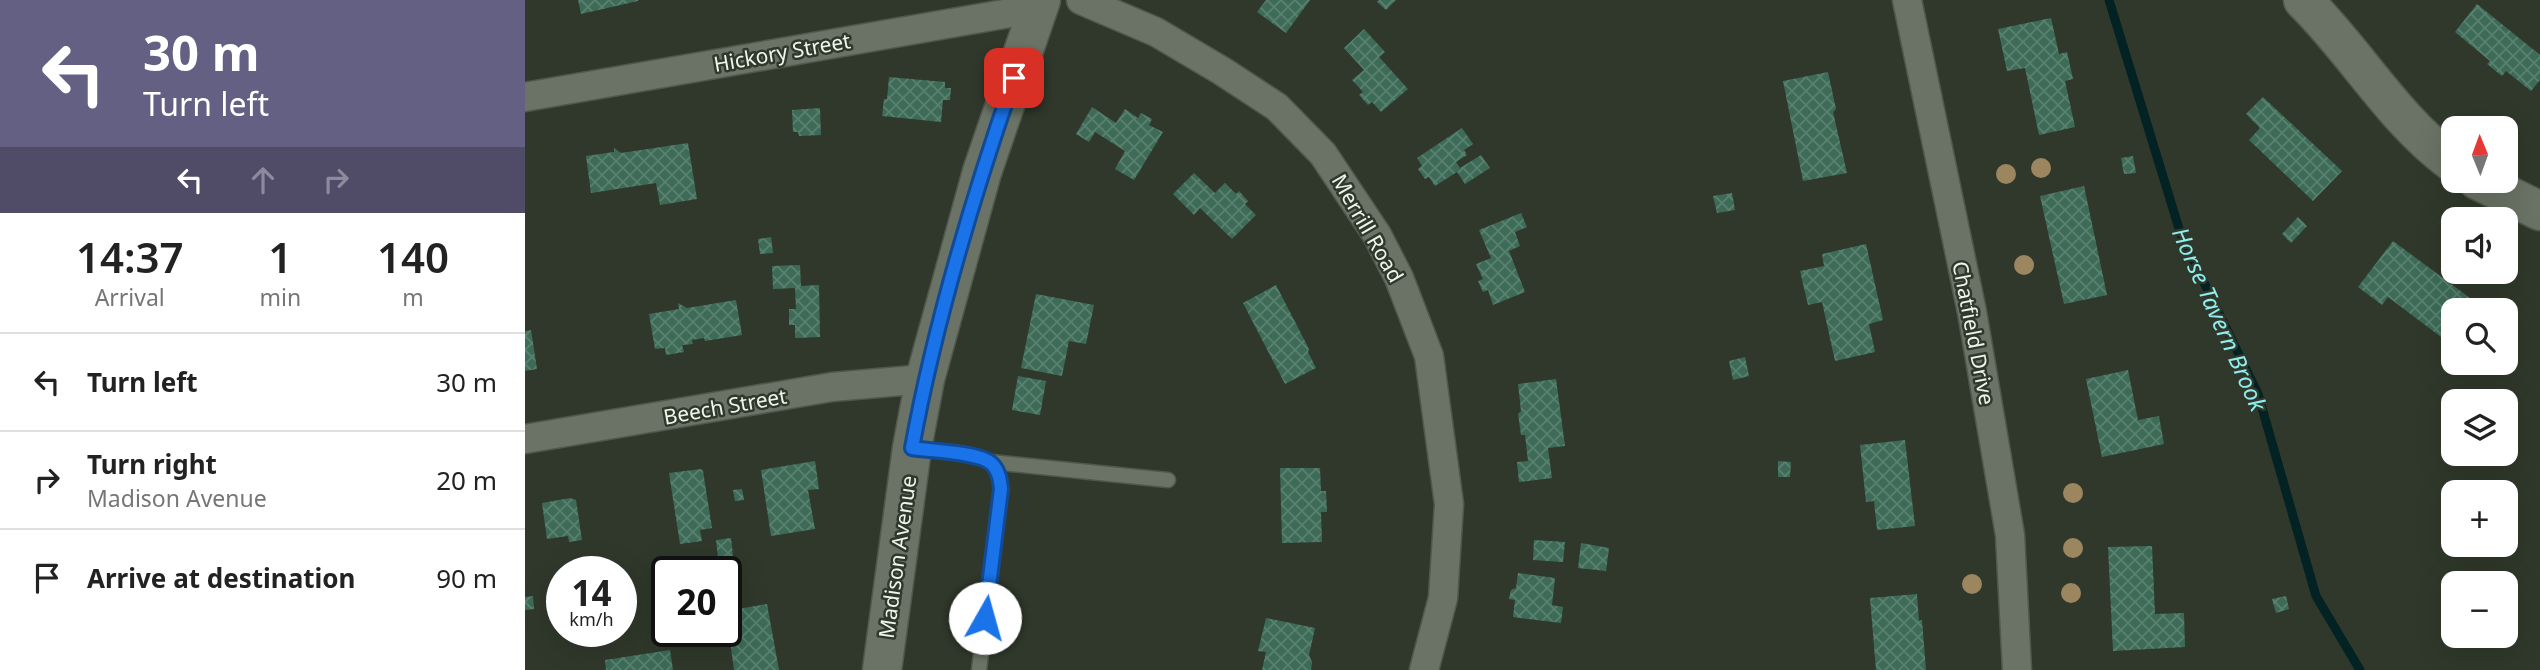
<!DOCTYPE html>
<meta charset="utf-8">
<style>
:root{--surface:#fff;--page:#f6f6f6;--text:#222;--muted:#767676;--line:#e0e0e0}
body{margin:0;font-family:"Noto Sans",sans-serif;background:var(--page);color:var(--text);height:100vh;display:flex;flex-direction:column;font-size:26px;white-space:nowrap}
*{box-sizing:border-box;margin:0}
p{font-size:23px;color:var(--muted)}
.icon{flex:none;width:38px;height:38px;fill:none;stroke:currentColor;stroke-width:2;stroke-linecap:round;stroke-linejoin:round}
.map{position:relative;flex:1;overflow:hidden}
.drawer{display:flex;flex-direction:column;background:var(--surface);width:525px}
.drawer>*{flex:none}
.hud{background:#646083;color:#fff;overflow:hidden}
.needle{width:46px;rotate:359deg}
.buttons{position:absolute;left:1916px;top:116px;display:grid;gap:14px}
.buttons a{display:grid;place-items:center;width:77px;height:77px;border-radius:14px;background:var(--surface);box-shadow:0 7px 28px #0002;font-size:35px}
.speed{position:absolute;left:21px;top:556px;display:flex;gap:14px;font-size:35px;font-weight:700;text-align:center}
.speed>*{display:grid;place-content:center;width:91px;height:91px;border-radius:50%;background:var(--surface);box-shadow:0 7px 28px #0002;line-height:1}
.speed small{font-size:18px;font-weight:400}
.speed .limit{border:4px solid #111;border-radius:10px;background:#fff;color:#111}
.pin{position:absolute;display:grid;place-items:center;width:60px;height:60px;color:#fff;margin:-30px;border-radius:14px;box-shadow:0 4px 10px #0006}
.me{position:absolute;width:77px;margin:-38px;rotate:7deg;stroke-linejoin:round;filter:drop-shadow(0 0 5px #0008)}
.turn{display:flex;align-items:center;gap:24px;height:147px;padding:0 28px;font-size:32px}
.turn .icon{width:91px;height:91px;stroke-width:2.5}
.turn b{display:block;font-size:49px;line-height:60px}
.lanes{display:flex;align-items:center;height:66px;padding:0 28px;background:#0003;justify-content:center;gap:35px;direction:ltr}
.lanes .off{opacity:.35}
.eta{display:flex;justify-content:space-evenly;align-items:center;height:119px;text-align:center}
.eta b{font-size:42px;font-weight:600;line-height:49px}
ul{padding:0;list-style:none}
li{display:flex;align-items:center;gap:21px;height:98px;padding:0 28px;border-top:2px solid var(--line)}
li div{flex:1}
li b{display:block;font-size:26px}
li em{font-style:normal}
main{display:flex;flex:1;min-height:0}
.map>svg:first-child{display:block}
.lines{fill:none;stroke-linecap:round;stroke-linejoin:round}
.stream{stroke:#032223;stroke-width:9}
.building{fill:url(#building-cross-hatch)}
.lane-casing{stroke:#50574c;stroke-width:17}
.street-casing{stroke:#50574c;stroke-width:31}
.secondary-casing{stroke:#50574c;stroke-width:41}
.lane{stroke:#6a7365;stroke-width:14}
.street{stroke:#6a7365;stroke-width:28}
.secondary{stroke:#6a7365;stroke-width:38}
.tree{fill:#9b8660}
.route-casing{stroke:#114b97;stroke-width:18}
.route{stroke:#1a73e8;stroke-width:12}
.labels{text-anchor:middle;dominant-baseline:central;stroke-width:5;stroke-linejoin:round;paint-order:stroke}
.street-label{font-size:21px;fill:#eff5ed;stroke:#30382b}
.water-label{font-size:23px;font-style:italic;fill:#90eeef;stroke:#30382b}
</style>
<main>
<section class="drawer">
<div class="hud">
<div class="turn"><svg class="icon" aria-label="left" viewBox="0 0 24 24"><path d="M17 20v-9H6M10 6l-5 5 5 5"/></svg><div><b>30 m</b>Turn left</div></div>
<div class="lanes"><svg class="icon" aria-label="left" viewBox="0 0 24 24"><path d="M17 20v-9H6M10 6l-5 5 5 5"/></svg><svg class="icon off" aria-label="ahead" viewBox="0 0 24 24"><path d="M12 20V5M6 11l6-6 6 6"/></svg><svg class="icon off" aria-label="right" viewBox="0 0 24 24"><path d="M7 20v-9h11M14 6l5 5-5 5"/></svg></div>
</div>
<div class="eta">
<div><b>14:37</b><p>Arrival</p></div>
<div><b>1</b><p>min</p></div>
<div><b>140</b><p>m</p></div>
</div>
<ul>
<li><svg class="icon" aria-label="left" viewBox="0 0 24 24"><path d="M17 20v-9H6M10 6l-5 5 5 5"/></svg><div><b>Turn left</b></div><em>30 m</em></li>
<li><svg class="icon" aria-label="right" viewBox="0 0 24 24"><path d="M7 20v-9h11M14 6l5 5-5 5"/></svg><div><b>Turn right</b><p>Madison Avenue</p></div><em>20 m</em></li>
<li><svg class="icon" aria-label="arrive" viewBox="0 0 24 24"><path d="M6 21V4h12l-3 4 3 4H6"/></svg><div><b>Arrive at destination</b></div><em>90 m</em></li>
</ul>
</section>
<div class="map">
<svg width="2015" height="670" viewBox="0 0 2015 670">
<defs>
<pattern id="building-cross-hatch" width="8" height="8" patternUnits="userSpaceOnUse" patternTransform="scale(1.75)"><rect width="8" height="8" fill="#3d6b58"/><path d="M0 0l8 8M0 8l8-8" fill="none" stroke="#598170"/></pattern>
</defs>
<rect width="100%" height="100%" fill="#30382b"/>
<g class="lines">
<polyline class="stream" points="1584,0 1656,235 1733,394 1791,596 1835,670"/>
</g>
<g class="building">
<polygon points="53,0 113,0 113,1 56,14"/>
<polygon points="741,0 785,0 761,33 732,12"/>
<polygon points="854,0 871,0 861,10 852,2"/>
<polygon points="1952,4 2015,55 2015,80 2006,91 1981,71 1977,76 1962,64 1965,61 1930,32"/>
<polygon points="1526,18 1534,54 1542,52 1548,79 1540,81 1550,127 1514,135 1500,68 1482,71 1473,29"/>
<polygon points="839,29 860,52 854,57 883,89 856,112 847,102 843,105 834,95 838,92 827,80 839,70 819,48"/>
<polygon points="1303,72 1311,109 1308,112 1322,173 1278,181 1258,81"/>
<polygon points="364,77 420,82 420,88 426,88 425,100 418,100 416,122 357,116 359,99 362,99"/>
<polygon points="1738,97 1817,171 1788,201 1724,140 1735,128 1721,114"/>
<polygon points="567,107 591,123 600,109 613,118 616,113 627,119 624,125 638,132 609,180 590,169 600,151 570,132 564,142 551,134"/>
<polygon points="295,108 296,135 274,136 273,132 268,132 267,110"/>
<polygon points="937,128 948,144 939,150 942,155 931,162 935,168 956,155 965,168 940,184 932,172 910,186 904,177 900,179 893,169 897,166 892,158"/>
<polygon points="163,143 172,199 135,205 131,183 66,193 61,156 89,152 89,148 96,153"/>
<polygon points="1608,156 1611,173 1599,174 1596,158"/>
<polygon points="669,173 690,193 700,183 711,194 714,191 723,201 720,204 731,215 707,239 675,208 669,215 648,194"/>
<polygon points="1559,186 1582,295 1539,304 1515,196"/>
<polygon points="1207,193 1210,210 1192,213 1188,196"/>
<polygon points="996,213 1002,227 990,232 995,246 984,251 1000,292 968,305 963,290 958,292 953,281 958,279 951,264 966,258 954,230"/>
<polygon points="1773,217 1782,226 1766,243 1757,234"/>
<polygon points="246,237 248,253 235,254 233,239"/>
<polygon points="1868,241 1945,298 1936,310 1928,310 1928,320 1916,337 1863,297 1857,305 1833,287"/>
<polygon points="1341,244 1358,320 1344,324 1350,352 1310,361 1297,302 1283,305 1275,271 1299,266 1297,254"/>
<polygon points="275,265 276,286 294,285 295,337 270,338 270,325 264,325 264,309 271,309 270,288 248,289 247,266"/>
<polygon points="751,285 784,349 783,352 791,368 760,384 718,303"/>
<polygon points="511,294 569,305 561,344 544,341 537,376 496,368"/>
<polygon points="211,300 217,335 180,341 179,338 167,340 168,344 157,345 159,352 141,355 140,348 130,349 124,314 154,309 153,303 162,308"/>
<polygon points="6,330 12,369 0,371 0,331"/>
<polygon points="1220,357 1224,376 1208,380 1204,361"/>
<polygon points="1603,370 1613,420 1634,416 1639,444 1577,457 1561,379"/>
<polygon points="493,376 521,381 515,415 487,410"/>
<polygon points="1031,379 1040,446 1023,448 1027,478 994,482 992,462 1003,461 1000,435 996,435 993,414 996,411 993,384"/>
<polygon points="1380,440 1390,526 1352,530 1349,501 1341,502 1335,445"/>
<polygon points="290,461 294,489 283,490 290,529 246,536 236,470"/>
<polygon points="1253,461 1266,462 1265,477 1253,477"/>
<polygon points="755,468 795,468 796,491 801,491 802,512 796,512 797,542 757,543"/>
<polygon points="176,469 178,471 187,528 175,530 177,541 155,544 144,473"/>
<polygon points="217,489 219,500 210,501 208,490"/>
<polygon points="45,498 51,500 57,540 44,542 43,536 22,539 17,503"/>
<polygon points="206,538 209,564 194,566 191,540"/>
<polygon points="1009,540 1040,542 1038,562 1008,560"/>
<polygon points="1056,543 1084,548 1081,571 1053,568"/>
<polygon points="1627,546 1630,614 1659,613 1660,647 1588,651 1583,547"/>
<polygon points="151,564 153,572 140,572 139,566"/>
<polygon points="993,573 1030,578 1027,605 1038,607 1036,623 988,617 990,600 984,599 986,590 991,588"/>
<polygon points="1392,594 1394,621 1397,620 1401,670 1351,670 1345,598"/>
<polygon points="8,596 9,609 0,610 0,597"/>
<polygon points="1761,596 1764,609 1751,613 1747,599"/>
<polygon points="242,604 254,670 209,670 201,611"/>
<polygon points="741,618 790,628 784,655 787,662 786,670 737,670 741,652 733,651"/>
<polygon points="145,650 148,670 81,670 80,660"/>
</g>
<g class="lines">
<defs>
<g id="lane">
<path d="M 390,449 C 408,451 455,452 467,464 C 474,471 475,480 476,489 L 454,670"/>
<polyline points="466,462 643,480"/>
</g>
<g id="street">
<polyline points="556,0 631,32 697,71 752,107 798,154 852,235 874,278 904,356 924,504 918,598 899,670"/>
<polyline points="1382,0 1447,312 1485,535 1492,670"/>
<polyline points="0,97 514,8"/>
<polyline points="0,439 307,387 400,379"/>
</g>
<g id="secondary">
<path d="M 1778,0 C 1831,52 1868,119 1928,163"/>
<polyline points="1952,180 2015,211"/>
<polyline points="357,670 387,448 400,379 457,172 516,0"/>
</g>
</defs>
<use href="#lane" class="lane-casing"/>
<use href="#street" class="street-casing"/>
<use href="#secondary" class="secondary-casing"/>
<use href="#lane" class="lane"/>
<use href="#street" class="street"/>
<use href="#secondary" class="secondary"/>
</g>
<g class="tree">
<circle cx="1516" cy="168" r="10"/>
<circle cx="1481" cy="174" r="10"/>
<circle cx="1499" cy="265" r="10"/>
<circle cx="1548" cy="493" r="10"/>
<circle cx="1548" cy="548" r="10"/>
<circle cx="1447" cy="584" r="10"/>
<circle cx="1546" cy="593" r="10"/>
</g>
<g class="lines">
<defs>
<path id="route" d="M 460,618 L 476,489 C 475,480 474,471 467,464 C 455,452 405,451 387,448 C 410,322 447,199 489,78"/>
</defs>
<use href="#route" class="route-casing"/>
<use href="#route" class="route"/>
</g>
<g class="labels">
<g class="street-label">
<text transform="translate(257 52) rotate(-10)">Hickory Street</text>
<text transform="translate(843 228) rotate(60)">Merrill Road</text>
<text transform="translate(1449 333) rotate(79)">Chatfield Drive</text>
<text transform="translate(200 406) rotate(-10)">Beech Street</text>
<text transform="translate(372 557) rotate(-82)">Madison Avenue</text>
</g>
<g class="water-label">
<text transform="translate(1695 319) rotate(66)">Horse Tavern Brook</text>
</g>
</g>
</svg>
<div class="buttons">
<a><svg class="needle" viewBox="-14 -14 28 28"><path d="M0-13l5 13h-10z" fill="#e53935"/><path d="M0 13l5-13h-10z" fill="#767676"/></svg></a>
<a><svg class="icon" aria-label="sound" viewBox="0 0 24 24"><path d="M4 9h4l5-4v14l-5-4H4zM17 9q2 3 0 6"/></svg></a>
<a><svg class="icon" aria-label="search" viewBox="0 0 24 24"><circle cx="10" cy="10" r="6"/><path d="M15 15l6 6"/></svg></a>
<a><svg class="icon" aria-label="layers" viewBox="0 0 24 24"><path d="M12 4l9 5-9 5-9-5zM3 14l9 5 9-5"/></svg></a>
<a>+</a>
<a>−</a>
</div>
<div class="speed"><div>14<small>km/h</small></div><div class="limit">20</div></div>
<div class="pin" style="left:489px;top:78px;background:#d93025"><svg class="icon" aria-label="arrive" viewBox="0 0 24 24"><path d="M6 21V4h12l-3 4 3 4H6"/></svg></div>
<svg class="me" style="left:460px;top:618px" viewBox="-20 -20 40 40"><circle r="19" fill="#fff"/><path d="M0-13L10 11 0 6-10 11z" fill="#1a73e8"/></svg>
</div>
</main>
